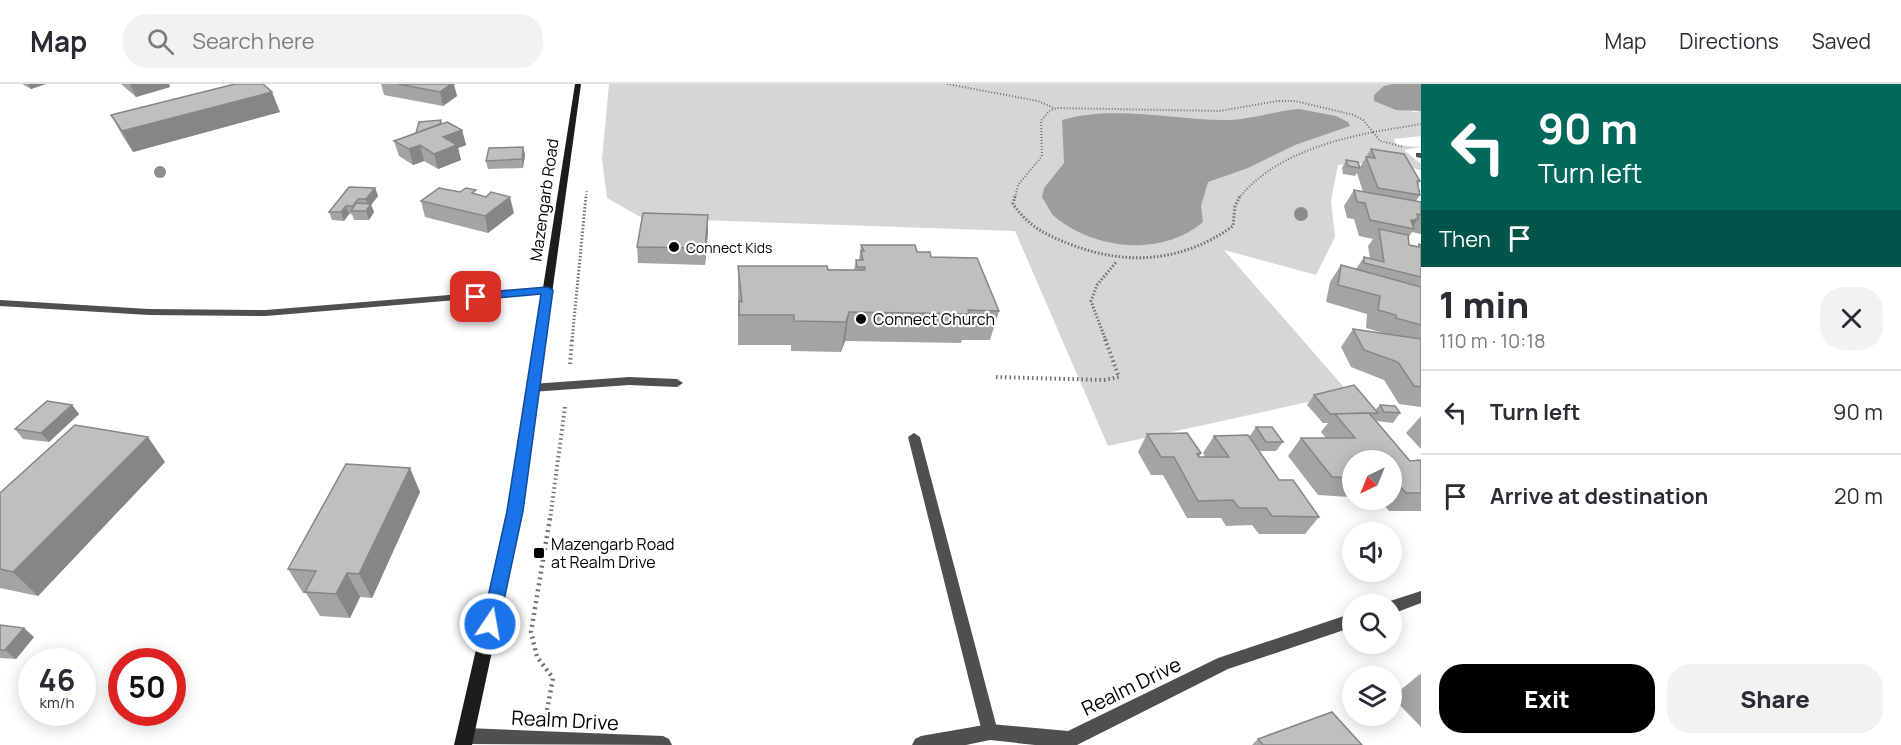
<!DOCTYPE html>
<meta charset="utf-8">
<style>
:root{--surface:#fff;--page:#f2f2f3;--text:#2b2b33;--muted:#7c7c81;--line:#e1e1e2;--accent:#000}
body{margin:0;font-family:Manrope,sans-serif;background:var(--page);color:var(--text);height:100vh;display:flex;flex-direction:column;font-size:22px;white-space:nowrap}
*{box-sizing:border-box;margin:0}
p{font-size:20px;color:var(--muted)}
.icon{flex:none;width:33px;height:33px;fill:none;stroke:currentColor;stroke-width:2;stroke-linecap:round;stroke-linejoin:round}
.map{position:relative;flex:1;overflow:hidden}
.details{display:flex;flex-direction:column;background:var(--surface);width:480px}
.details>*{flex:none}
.hud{background:#00695c;color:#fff;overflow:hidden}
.needle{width:39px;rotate:223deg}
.buttons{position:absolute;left:1342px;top:366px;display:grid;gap:12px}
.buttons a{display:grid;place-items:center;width:60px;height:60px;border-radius:50%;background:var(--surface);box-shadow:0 3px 15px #0003;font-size:30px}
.speed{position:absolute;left:18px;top:564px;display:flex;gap:12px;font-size:30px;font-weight:700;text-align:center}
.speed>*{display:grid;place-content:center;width:78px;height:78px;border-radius:50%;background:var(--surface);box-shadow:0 3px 15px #0003;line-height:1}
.speed small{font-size:15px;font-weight:400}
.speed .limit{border:9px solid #d22;background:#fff;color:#111}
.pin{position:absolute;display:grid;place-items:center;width:51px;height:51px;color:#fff;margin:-26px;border-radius:12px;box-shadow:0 3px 9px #0006}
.me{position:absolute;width:66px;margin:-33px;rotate:12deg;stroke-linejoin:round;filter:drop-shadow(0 0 4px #0008)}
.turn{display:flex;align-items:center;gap:21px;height:126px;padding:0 18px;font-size:27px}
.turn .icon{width:78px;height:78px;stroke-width:2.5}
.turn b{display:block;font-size:42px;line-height:51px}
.then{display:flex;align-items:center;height:57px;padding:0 18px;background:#0003;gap:12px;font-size:22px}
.round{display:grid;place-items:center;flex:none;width:63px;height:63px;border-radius:24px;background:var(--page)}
.overview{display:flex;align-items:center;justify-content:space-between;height:102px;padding:0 18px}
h1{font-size:36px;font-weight:800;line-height:45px}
.button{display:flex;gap:12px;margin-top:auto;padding:12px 18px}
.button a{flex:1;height:69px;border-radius:24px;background:var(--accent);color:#fff;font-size:24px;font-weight:800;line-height:69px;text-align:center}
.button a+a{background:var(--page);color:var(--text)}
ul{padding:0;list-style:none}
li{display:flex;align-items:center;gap:18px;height:84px;padding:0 18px;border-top:2px solid var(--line)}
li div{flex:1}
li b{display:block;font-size:22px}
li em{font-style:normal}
header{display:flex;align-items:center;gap:36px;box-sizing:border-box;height:84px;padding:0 30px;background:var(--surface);border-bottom:2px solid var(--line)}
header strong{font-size:28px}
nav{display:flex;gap:33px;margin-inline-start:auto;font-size:21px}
.search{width:420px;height:54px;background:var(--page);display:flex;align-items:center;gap:15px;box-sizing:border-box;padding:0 21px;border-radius:24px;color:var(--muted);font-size:22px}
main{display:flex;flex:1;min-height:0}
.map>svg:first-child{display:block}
.green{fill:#d6d6d6}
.water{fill:#9d9d9d}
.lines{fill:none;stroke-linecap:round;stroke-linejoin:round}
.path-far3{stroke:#717171;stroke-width:2;stroke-dasharray:1 2;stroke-linecap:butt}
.path-far2{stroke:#717171;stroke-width:3;stroke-dasharray:1.5 2;stroke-linecap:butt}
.path-far1{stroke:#717171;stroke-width:4;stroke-dasharray:1.5 3;stroke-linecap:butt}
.path{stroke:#717171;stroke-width:4.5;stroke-dasharray:2 4;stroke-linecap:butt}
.service{fill:#4f4f4f;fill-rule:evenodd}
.minor{fill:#4f4f4f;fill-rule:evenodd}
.secondary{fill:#1c1c1c;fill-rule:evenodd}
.tree{fill:#8c8c8c}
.wall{fill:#a4a4a4;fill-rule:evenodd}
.shaded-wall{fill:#868686}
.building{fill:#bfbfbf;stroke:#868686;stroke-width:1.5}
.route{fill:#1a73e8;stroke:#114b97;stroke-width:1.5}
.poi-dot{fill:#000;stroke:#fff;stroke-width:2}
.labels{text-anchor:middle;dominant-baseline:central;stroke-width:4.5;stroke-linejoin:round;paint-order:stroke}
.far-poi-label{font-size:14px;fill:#000;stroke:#fff;text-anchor:start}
.street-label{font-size:16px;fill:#000;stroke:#fff}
.poi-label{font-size:16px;fill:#000;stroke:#fff;text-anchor:start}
.near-street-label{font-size:20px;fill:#000;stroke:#fff}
</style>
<header>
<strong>Map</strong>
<div class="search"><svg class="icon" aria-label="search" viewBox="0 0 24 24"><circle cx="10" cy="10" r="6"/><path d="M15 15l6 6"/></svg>Search here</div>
<nav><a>Map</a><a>Directions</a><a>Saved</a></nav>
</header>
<main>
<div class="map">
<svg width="1421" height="661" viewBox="0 0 1421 661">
<rect width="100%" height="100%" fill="#fff"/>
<path class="green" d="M 609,0 L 1392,0 L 1384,2 L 1413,28 L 1421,27 L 1421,52 L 1394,55 L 1397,61 L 1421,63 L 1404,66 L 1421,80 L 1421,86 C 1393,79 1367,77 1338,81 L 1331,117 L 1335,153 L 1316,191 L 1224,166 L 1349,309 L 1108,362 L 1015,147 L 642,134 L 607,114 L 602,75 Z"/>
<g class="water">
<polygon points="1392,0 1421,0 1421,27 1396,26 1374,17 1374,11 1384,2"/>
<path d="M 1299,25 L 1336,32 L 1348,38 L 1350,42 L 1295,61 L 1248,84 L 1208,98 L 1201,122 L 1203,138 C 1163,173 1095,166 1055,133 C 1049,128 1047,119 1042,114 L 1044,104 L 1064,79 L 1062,36 C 1115,21 1172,36 1225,36 C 1250,36 1274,27 1299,25 Z"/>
</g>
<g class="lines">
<g class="path-far3">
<polyline points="947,0 1038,17 1054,24"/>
<polyline points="1373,48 1380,57 1404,63"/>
<polyline points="1373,48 1421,40"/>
<polyline points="586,114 587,105"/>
<polyline points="1015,114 1018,101 1042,72 1041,37 1049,27 1057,24 1219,27 1278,17 1295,17 1354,31 1363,36 1373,48"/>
<path d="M 1239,114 C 1271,74 1325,58 1373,48"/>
</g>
<g class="path-far2">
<path d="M 1015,112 L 1013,120 C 1029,143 1046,151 1072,161 C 1128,182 1183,178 1233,142 L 1235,122 L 1240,112"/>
<polyline points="572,257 586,112"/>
<polyline points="1106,257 1091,217 1097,201 1117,177"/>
</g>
<g class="path-far1">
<polyline points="570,280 572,255"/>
<polyline points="996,293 1104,296 1119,293 1105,255"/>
<polyline points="550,436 565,323"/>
</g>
<polyline class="path" points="546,632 553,594 537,573 531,548 550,434"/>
<g class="service">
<polygon points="547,203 551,204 551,208 266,232 149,231 0,222 0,216 149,225 266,226"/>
<polygon points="629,293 677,295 683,299 677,303 629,301 532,308 526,304 532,300"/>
<polygon points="914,349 920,353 998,648 996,654 990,656 984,654 982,648 908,353"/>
</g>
<g class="minor">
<polygon points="1416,69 1421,69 1421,74 1416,73"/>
<polygon points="1421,507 1421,519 1392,530 1392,520 1386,520 1387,518"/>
<polygon points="1353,529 1353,543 1228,585 1077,661 1035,661 990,656 966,661 912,661 915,655 921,652 990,640 1068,647 1218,574"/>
<polygon points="466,644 663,652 669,655 672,661 466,660 460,658 457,652 460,646"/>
</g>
<polygon class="secondary" points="575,0 581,0 522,427 472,661 454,661 508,427"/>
</g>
<g class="tree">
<circle cx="160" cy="88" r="6"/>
<circle cx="1301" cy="130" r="7"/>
</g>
<g class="wall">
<polygon points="22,0 46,0 31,5"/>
<polygon points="121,0 169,0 170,3 136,13"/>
<polygon points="381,0 455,0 454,1 457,12 443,22 384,11"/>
<polygon points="280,28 133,68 122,51 111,31"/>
<polygon points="441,36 442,40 462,46 466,61 458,64 461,76 438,85 424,77 413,81 399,72 394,57 416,49"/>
<polygon points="523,63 525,71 523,84 488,85 486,77"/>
<polygon points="1371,65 1420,97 1418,101 1420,111 1416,117 1421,118 1421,150 1412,148 1408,154 1409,161 1417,163 1419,160 1421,161 1421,323 1399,320 1384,296 1351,283 1341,263 1353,245 1383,250 1383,249 1366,244 1367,230 1326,218 1330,198 1341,181 1356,185 1364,173 1370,174 1368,162 1373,155 1359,152 1354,135 1347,134 1344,122 1354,106 1363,108 1357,89 1355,92 1343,90 1342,84 1346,76 1360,83"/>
<polygon points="375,104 378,112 371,121 374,128 369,136 354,136 352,130 349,130 344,137 332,136 329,128"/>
<polygon points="460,108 477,111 514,129 488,149 425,133 421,117"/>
<polygon points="708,131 708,147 705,181 638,179 637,163"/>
<polygon points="861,161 917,168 931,173 999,227 990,256 962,256 961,259 845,257 841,268 791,267 791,261 738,261 738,182 854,186 856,176 859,176"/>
<path d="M 1314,311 L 1375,326 L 1380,321 L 1400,329 L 1393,339 L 1377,337 L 1374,334 L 1373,335 L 1421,409 L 1421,427 L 1389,427 L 1381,417 L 1353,417 L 1350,413 L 1318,411 L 1288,372 L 1301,354 L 1326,354 L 1321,348 L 1328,339 L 1323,339 L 1307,321 ZM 1353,376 L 1392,376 L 1392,416 L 1353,416 Z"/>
<polygon points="72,321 79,330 49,358 23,355 15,345"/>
<polygon points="1421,332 1421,365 1406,349"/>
<polygon points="1256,343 1283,358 1276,367 1260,367 1249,353"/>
<polygon points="1147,350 1201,369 1199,373 1205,373 1203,369 1214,352 1279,396 1319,433 1305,450 1259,450 1252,441 1226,442 1221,434 1187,434 1163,391 1151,391 1138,368"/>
<polygon points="165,378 38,512 0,504 0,409"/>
<polygon points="420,408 372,514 360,513 350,534 320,532 306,509 303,509 288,485"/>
<polygon points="0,541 34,553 16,575 0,574"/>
<polygon points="1420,590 1421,590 1421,643 1392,613"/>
<polygon points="1258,655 1362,661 1252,661"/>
</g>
<g class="shaded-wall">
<polygon points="28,0 46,0 31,5"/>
<polygon points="130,0 169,0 170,3 136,13"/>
<polygon points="449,0 455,0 454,1 457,12 443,22 440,8"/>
<polygon points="272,8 280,28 133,68 122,47"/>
<polygon points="462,46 466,61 458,64 461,76 438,85 434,70 443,53"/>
<polygon points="420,61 424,77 413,81 409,65"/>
<polygon points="523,63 525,71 523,84 522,75"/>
<polygon points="375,104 378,112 371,121 374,128 369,136 366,127 369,123 366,115"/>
<polygon points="510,113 514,129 488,149 485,132"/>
<polygon points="346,122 349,130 344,137 341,128"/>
<polygon points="708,131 708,147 705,181 705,164"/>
<polygon points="1418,135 1411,145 1411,136"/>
<polygon points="849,228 845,257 841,268 846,238"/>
<polygon points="72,321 79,330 49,358 41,349"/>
<polygon points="148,353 165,378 38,512 13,488"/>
<polygon points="410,384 420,408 372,514 359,490"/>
<polygon points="347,489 360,513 350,534 336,510"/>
<polygon points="24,544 34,553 16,575 5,566"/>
</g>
<g class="building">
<polygon points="235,0 263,0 272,8 122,47 111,31"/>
<polygon points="398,0 451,0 440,8"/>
<polygon points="441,36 440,40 416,49 419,38"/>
<polygon points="447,38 462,46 443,53 457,61 434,70 420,61 409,65 394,57"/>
<polygon points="523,63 522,75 486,77 489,64"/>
<polygon points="1371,65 1404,70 1420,97 1417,97 1420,111 1378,104 1366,73 1375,74"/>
<polygon points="1346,76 1358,78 1360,84 1348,82"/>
<polygon points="349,103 375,104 366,115 358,115 353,122 346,122 341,128 329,128"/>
<polygon points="439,104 460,108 466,104 476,106 472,109 486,113 491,108 510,113 485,132 421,117"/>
<polygon points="1354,106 1421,118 1421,131 1417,130 1418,135 1411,136 1414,145 1370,136 1365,119 1357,118"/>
<polygon points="356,119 371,120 366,127 351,127"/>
<polygon points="643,129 708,131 705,164 637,163"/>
<polygon points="1379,145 1408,151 1409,161 1419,163 1419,160 1421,161 1421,193 1364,179 1364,173 1384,178"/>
<polygon points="861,161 915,161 917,168 930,168 931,173 977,174 999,227 968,226 969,230 849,228 846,238 794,237 794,231 739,231 739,217 742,218 738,182 827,182 828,186 865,186 865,183 857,183 856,176 863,176 861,167 864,167"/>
<polygon points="1341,181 1421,203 1421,241 1396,234 1396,231 1378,226 1380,212 1338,201"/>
<polygon points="1353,245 1421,255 1421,303 1414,302 1398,278 1364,266"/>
<polygon points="1354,301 1378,329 1330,330 1314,311"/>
<polygon points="47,317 72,321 41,349 15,345"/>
<polygon points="1380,321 1395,322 1400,329 1384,328"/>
<polygon points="1369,329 1410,377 1420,376 1421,378 1421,409 1406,409 1397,399 1392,399 1392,376 1353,376 1353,394 1332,393 1301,354 1355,354 1335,330"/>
<polygon points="75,341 148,353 13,488 0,485 0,409"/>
<polygon points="1256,343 1272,343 1283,358 1266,358"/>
<polygon points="1187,349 1201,369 1197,370 1199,373 1229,373 1214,352 1248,351 1279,396 1293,396 1319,433 1272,432 1266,424 1239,424 1233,416 1198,417 1174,373 1161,373 1147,350"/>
<polygon points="346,380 410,384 359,490 347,489 336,510 305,508 316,487 288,485"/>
<polygon points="0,541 24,544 5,566 0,566"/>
<polygon points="1332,628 1362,661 1263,661 1258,655"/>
</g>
<polygon class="route" points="547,203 553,206 523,427 499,540 496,545 490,547 484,545 482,540 507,427 541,210 476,216 470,213 476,209"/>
<g class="poi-dot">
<circle cx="674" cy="163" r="6"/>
<circle cx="861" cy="235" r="6"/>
<rect x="533" y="463" width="12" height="12" rx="3"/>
</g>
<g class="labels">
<g class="far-poi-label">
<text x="686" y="163">Connect Kids</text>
</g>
<g class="street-label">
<text transform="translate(544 116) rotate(-82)">Mazengarb Road</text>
</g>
<g class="poi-label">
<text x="873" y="235">Connect Church</text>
<text x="551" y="460">Mazengarb Road<tspan x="551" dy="18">at Realm Drive</tspan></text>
</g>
<g class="near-street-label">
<text transform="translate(1131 602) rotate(-26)">Realm Drive</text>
<text transform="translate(565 636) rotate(3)">Realm Drive</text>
</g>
</g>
</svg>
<div class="buttons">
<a><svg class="needle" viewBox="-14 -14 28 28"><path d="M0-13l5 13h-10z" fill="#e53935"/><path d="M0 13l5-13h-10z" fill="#7c7c81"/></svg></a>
<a><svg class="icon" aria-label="sound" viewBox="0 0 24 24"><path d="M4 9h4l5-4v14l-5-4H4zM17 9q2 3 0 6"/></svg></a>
<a><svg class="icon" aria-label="search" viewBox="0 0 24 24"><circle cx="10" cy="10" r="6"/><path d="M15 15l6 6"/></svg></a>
<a><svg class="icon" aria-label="layers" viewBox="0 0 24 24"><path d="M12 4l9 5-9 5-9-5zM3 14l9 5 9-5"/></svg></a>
</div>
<div class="speed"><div>46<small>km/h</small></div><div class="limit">50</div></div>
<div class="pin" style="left:476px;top:213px;background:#d93025"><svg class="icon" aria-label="arrive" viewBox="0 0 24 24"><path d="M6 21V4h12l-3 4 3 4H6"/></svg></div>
<svg class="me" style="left:490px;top:540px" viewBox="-20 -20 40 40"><circle r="17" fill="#1a73e8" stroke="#fff" stroke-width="3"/><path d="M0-11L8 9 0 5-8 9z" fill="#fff"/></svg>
</div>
<section class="details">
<div class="hud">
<div class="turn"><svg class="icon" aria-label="left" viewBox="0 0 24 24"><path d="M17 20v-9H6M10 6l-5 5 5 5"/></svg><div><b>90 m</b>Turn left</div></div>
<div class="then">Then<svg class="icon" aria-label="arrive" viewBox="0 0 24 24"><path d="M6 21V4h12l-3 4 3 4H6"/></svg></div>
</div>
<div class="overview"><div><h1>1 min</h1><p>110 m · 10:18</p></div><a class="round"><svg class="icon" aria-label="close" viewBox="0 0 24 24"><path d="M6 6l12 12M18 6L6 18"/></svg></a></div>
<ul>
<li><svg class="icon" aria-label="left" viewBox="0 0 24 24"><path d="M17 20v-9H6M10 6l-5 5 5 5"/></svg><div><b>Turn left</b></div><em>90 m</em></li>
<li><svg class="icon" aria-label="arrive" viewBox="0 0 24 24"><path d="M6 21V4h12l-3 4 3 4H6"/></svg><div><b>Arrive at destination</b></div><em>20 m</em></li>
</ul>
<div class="button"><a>Exit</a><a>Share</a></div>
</section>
</main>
